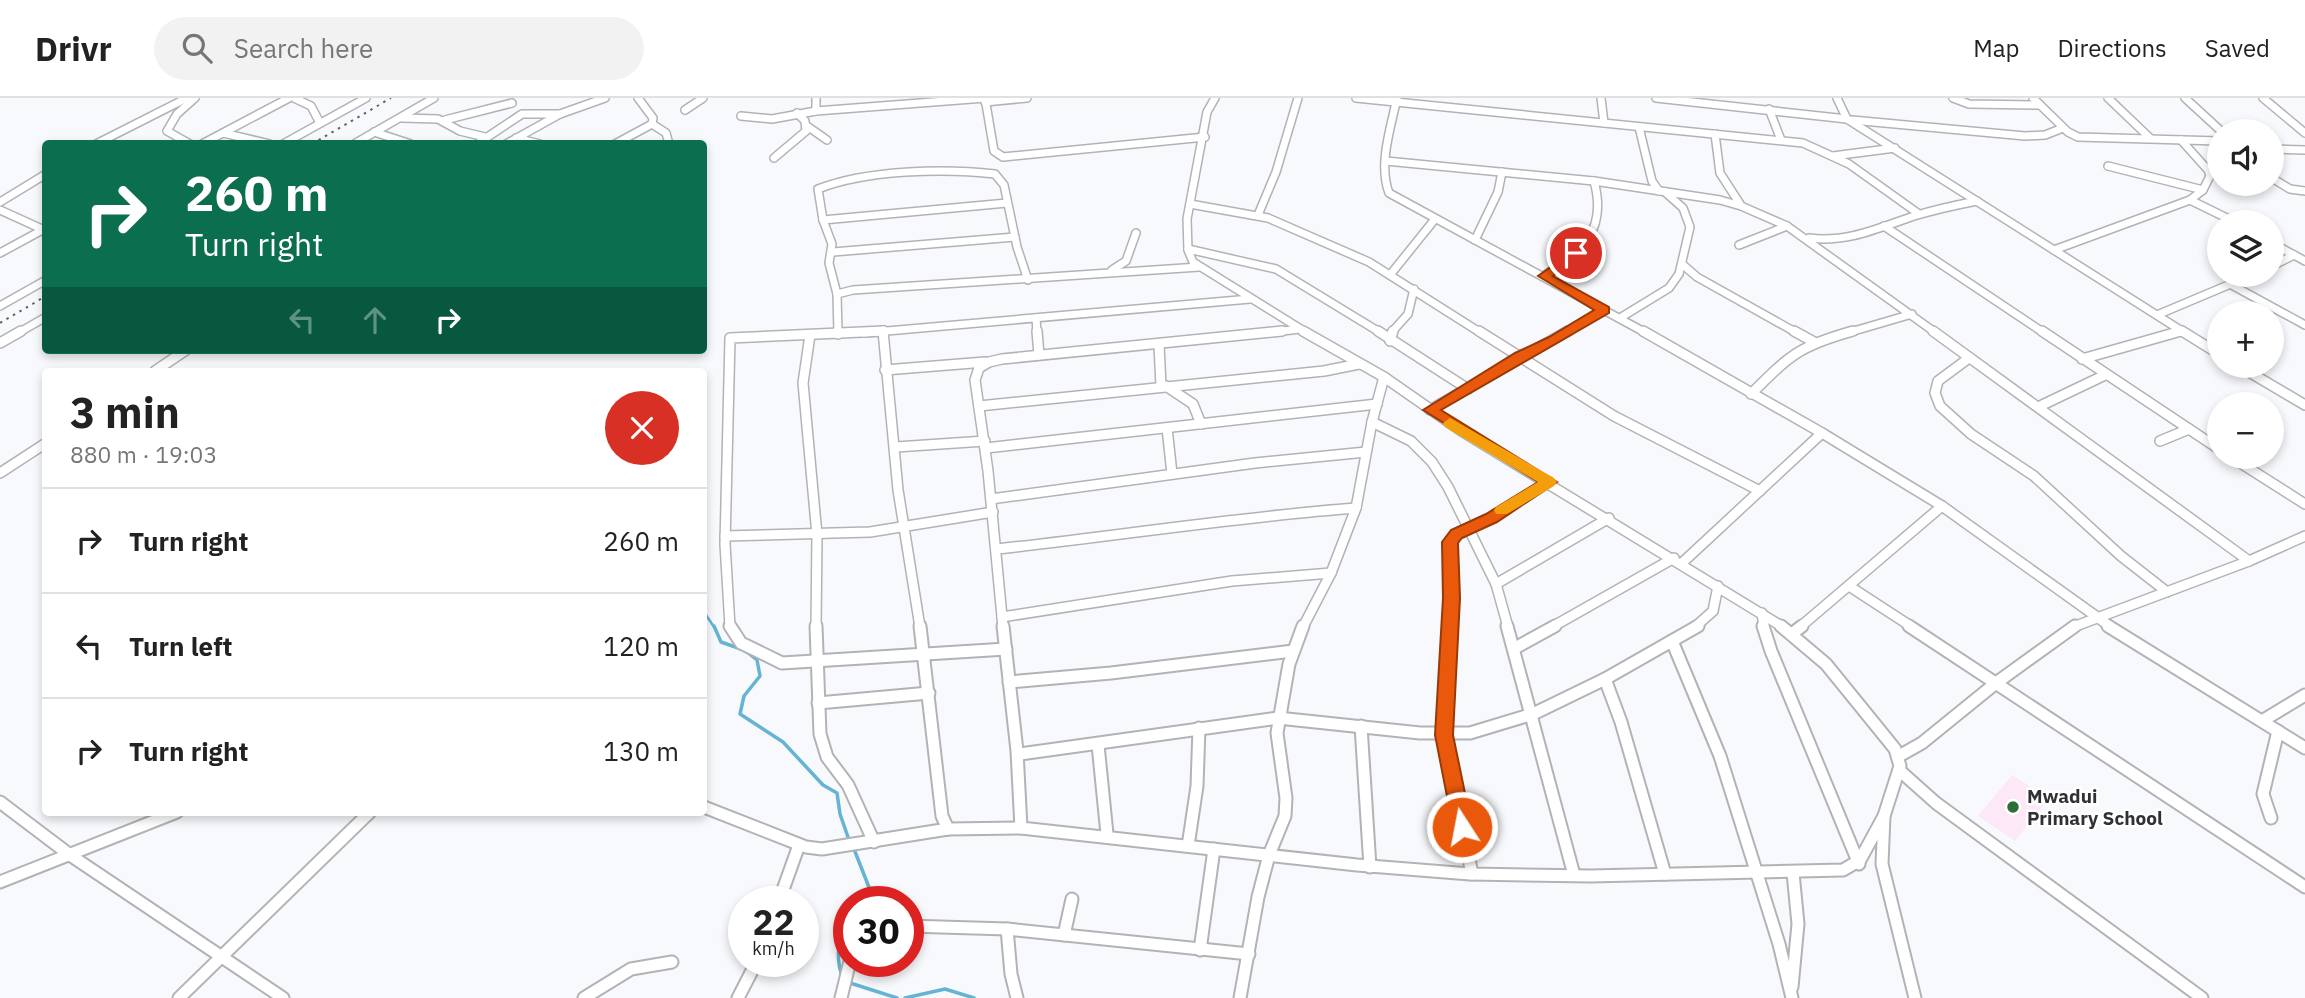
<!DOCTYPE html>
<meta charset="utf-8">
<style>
:root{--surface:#fff;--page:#f2f2f2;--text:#222;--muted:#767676;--line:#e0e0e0}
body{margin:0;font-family:"IBM Plex Sans",sans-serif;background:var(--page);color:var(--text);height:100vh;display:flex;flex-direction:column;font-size:26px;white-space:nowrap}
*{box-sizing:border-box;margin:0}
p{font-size:23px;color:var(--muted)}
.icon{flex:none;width:38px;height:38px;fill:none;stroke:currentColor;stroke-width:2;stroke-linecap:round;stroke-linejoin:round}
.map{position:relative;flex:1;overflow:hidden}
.panel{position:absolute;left:42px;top:270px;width:665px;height:448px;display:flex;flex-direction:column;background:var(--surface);border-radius:7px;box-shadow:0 4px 10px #0003}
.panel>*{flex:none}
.top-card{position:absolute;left:42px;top:42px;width:665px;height:214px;border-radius:7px;box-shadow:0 4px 10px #0003;background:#0b6e4f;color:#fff;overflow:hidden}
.fabs{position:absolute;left:2207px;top:21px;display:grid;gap:14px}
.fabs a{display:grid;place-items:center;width:77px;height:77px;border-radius:50%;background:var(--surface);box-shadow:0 4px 10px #0003;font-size:35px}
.speed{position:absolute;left:728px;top:788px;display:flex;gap:14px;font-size:35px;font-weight:700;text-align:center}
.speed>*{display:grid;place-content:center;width:91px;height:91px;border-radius:50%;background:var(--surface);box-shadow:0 4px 10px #0003;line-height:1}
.speed small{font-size:18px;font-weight:400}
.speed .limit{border:10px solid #d22;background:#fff;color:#111}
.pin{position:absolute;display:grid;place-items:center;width:60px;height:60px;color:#fff;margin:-30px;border:4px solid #fff;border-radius:50%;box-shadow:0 2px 7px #0007}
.me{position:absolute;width:77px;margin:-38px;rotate:349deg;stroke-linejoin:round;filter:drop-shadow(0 0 5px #0008)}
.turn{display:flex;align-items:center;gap:24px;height:147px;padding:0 28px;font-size:32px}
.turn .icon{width:91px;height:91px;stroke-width:2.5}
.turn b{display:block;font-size:49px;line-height:60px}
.lanes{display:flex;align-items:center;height:66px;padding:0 28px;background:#0003;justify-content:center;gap:35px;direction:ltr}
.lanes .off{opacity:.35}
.round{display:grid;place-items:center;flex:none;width:74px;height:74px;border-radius:37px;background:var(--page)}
.overview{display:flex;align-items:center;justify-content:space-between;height:119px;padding:0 28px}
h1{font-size:42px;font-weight:700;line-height:52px}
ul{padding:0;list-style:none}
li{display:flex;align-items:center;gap:21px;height:105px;padding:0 28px;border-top:2px solid var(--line)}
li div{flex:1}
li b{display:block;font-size:26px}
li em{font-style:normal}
header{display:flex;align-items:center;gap:42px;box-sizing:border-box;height:98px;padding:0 35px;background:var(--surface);border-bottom:2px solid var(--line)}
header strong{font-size:33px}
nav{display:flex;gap:38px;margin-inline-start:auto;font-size:24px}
.search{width:490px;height:63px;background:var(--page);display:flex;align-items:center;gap:18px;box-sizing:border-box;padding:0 24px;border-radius:38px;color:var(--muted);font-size:26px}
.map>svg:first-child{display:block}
.education{fill:#fde8f7}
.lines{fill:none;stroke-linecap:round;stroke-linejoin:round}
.stream-far1{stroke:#65b4d3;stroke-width:2.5}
.stream{stroke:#65b4d3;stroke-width:3.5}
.minor-far2-casing{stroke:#b2b3b6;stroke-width:10}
.minor-far1-casing{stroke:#b2b3b6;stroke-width:12}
.minor-casing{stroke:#b2b3b6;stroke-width:15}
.minor-far2{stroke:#fff;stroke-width:7}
.minor-far1{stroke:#fff;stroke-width:9}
.minor{stroke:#fff;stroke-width:11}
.rail{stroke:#616263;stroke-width:2;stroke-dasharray:2.5 5;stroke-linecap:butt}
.route{fill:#ea580c;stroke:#983908;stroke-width:2}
.slow{fill:#f59e0b}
.poi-dot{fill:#2b6e38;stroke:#fff;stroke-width:2.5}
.labels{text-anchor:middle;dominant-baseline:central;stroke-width:5;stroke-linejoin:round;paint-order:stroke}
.poi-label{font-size:19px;font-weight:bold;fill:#303132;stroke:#fff;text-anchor:start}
</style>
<header>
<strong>Drivr</strong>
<div class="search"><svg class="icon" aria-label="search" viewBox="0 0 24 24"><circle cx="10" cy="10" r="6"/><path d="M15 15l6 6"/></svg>Search here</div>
<nav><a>Map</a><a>Directions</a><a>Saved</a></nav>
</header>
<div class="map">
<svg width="2305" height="900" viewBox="0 0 2305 900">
<rect width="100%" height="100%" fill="#f8f9fc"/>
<polygon class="education" points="2012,677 2049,700 2015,743 1978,718"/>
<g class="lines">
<polyline class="stream-far1" points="704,514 714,529"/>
<g class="stream">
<polyline points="714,528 721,544 741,551"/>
<polyline points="747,554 757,562 760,578 744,598 740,616 783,644 823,687 837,695 840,716 849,742"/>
<polyline points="854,751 872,797 870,803"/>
<path d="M 843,880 C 836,864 838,848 842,831 L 849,826"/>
<polyline points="847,884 897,900"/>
<polyline points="905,900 945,891 974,900"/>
</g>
<defs>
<g id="minor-far2">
<polyline points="294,0 311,8 320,25"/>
<polyline points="816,0 816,13"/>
<polyline points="985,0 994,53 1003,59 1205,39"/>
<polyline points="1215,0 1207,14 1187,121 1188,152 1193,164 1307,235"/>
<polyline points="1356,0 1803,45 1849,66 1919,116"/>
<path d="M 1397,0 C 1391,29 1378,66 1389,95 L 1646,235"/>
<polyline points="1601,0 1604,25"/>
<polyline points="1656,0 1847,21 2185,235"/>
<polyline points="1837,0 1847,21"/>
<polyline points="1953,0 1969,6 2040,7"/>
<polyline points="2033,0 2068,34 2078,39 2219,43"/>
<polyline points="2108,0 2150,40"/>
<polyline points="2185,0 2221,33"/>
<polyline points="2263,0 2305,35"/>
<polyline points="985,4 1027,0"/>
<polyline points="1769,11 1781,42"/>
<polyline points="685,12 703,0"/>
<polyline points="741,18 772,21 816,13 985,0"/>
<polyline points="402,20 438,21 460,33 485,39"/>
<polyline points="445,22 512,5"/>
<polyline points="1852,22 2025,38 2045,37 2063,30"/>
<polyline points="652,26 666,35 669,46"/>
<polyline points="807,28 827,42"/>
<polyline points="1639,29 1652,83 1659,93"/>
<polyline points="374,34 411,46"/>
<polyline points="223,35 270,46"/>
<polyline points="1715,36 1720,75 1740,106"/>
<polyline points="516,40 540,46"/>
<polyline points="96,46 187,0"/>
<polyline points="190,46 167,33 177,16 195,0"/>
<polyline points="202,46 289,0"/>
<polyline points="283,46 366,0"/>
<polyline points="354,46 434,0"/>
<polyline points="477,46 522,16 560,16 605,0"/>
<polyline points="506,46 560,16"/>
<polyline points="615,46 652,26 653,20 638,0"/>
<polyline points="2272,51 2305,52"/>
<polyline points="1833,58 1895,50"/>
<polyline points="774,60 806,33 805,23 797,15"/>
<polyline points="1386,63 1594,83 1720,102 1741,108 1787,128 1936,235"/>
<polyline points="2108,68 2203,92"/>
<polyline points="2272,80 2290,91 2305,93"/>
<polyline points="2190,102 2235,124"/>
<polyline points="0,104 46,76"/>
<polyline points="1190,106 1268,120 1369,164 1481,235"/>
<polyline points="0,112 42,131"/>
<polyline points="1258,117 1276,74 1298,0"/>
<polyline points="823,122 1007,105"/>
<polyline points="1884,128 2044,235"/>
<path d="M 1809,140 C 1847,145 1878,130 1914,118 C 1934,112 1956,107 1977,103"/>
<polyline points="1475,142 1498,94 1502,74"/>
<polyline points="2272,145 2305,163"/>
<polyline points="1739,147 1787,128"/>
<polyline points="1188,151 1276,171 1381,235"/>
<polyline points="2054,152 2190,102 2203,92 2210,78 2208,72 2181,42"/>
<polyline points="833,154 1015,139"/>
<polyline points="0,155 46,130"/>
<polyline points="1682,166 1697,179 1797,235"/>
<polyline points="2272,168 2294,157"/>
<polyline points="1112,172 1126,163 1136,135"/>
<polyline points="1390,177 1435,121"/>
<path d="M 1544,178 C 1581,153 1608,134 1594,83"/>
<polyline points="2230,186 2305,227"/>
<polyline points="837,196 853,192 1199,169"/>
<polyline points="0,208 46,182"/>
<polyline points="2157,217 2252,177"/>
<polyline points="1036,220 1037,235"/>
<polyline points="1620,220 1669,190 1679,176 1690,129 1683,110 1665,94"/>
<polyline points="18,235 46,219"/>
<path d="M 838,235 L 837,196 L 829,165 L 832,146 L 823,122 L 818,91 C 866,72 944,70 995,76 L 1004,87 L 1017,149 L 1028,182"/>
<polyline points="864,235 1250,201"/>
<polyline points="1265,235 1300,231"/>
<polyline points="1391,235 1408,216 1414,191"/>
<polyline points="1565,235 1604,212"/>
<polyline points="1847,235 1912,216"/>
<polyline points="2175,235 2181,233"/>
</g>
<g id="minor-far1">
<polyline points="838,233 838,236"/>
<polyline points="883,233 898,392 920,529"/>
<polyline points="1037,233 1039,257"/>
<polyline points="1303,233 1384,279 1463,334 1783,529"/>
<polyline points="1378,233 1468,291"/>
<polyline points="1479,233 1614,318 1760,393"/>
<polyline points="1643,233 1822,335 1942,408 2111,529"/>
<polyline points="1794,233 1814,244"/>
<polyline points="1933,233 2249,463"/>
<polyline points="2042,233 2219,351"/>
<polyline points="2182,233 2219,256"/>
<polyline points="810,237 803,285 817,437 816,529"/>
<polyline points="1390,243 1393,233"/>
<polyline points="0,245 21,233"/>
<polyline points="1159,247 1161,288"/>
<polyline points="1969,260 1938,283 1935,295 1940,308 1971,336 2034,378 2121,458 2167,494"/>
<polyline points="2082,261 2181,233"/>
<polyline points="2239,268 2305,307"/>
<polyline points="885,272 985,264"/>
<polyline points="155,273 186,252"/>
<polyline points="1166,288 1193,306 1201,326"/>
<path d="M 1751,296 C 1790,257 1799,248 1853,233"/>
<polyline points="979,308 1324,273 1359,266"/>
<polyline points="2038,309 2105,277"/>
<polyline points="1430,312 1568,233"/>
<polyline points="1372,324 1411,343 1432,364 1448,389 1496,486 1508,529"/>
<polyline points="1167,330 1172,376"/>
<polyline points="2160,343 2189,331"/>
<polyline points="896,349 985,343"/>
<polyline points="986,350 1377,306"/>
<polyline points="2231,359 2305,406"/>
<polyline points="0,375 46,345"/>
<polyline points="991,401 1255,365 1366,354"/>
<polyline points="725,438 870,434 993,414"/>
<path d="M 997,451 C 1117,438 1236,419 1356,410"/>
<polyline points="1682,465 1822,335"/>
<polyline points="1496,486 1609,420"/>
<polyline points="1849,488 1912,529"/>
<polyline points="1762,515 1764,529"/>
<polyline points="1002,519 1232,483 1331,475"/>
<polyline points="730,529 725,446 730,240 884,233"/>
<polyline points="1003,529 988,373 975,282 979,270 989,264 1002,261 1282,233"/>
<polyline points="1303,529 1331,475 1356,410 1372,324 1384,279"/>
<polyline points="1450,529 1450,444 1457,436 1491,420 1549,384"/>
<polyline points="1552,529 1674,460"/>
<polyline points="1695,529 1713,513 1718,488"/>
<polyline points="1800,529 1942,408"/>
<polyline points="2073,529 2249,463 2305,438"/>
</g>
<g id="minor">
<polyline points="730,528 741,545 782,565 1006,551"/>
<polyline points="816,528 820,636 827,659 848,687 874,744"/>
<polyline points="920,528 942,718 948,731 1021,730"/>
<polyline points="1003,528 1017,653 1021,730 1357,767 1470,776 1591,778 1843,772 1860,762 1884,718"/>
<polyline points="1450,528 1444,637 1472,776"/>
<polyline points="1507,528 1574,777"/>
<polyline points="1763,528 1771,553 1859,766"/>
<polyline points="1781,528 1826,566 1895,651 1900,668 1884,718 1882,766 1915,900"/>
<polyline points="1909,528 2305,789"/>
<polyline points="2108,528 2305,650"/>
<polyline points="1793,535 1802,528"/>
<polyline points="1672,543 1720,658 1779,846 1792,900"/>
<polyline points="1515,550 1555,528"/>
<polyline points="1605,581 1621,624 1665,776"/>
<polyline points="1009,584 1111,575 1293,553"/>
<polyline points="818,605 929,595"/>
<polyline points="2262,623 2305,597"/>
<polyline points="1361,628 1370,769"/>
<polyline points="1098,647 1107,736"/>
<polyline points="1020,656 1278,620 1420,635 1470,635 1533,616 1605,581 1698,528"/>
<polyline points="1899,658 1922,645 1996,585 2075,528"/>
<polyline points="1899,672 1936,705 2202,900"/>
<polyline points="0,704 70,757 283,900"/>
<polyline points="704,709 806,749 822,751 948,731"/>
<polyline points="2271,720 2263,696 2278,633"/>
<polyline points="1188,748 1197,688 1199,630"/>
<polyline points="0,784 177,714"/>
<polyline points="779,803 799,747"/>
<polyline points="908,828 1007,831 1249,856"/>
<polyline points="1007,831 1011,876 1017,900"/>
<polyline points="1064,837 1072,801"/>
<polyline points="1200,852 1214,751"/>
<polyline points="1792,889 1798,826 1793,775"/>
<polyline points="179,900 370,714"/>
<polyline points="584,900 631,871 672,864"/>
<polyline points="738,900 757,863"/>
<polyline points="841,900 850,863"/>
<polyline points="1240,900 1258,799 1269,757 1285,718 1286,700 1277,635 1289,566 1303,528"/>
</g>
</defs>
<use href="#minor-far2" class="minor-far2-casing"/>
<use href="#minor-far1" class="minor-far1-casing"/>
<use href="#minor" class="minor-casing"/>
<use href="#minor-far2" class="minor-far2"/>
<use href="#minor-far1" class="minor-far1"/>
<use href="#minor" class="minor"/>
<g class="rail">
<polyline points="312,46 391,0"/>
<polyline points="0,225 46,198"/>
</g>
</g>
<polygon class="route" points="1576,151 1582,155 1581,157 1553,178 1609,209 1609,215 1441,312 1557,384 1497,424 1462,440 1458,445 1460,500 1453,637 1472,729 1469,735 1462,737 1455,735 1453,729 1435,637 1443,500 1442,444 1451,432 1486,416 1538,384 1423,312 1515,255 1549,239 1594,212 1538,178"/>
<polygon class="slow" points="1450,320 1554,380 1557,384 1554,388 1507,416 1496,416 1494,412 1496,409 1538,384 1445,329 1443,325"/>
<circle class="poi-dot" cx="2013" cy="709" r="7"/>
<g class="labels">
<g class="poi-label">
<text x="2027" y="698">Mwadui<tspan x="2027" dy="22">Primary School</tspan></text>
</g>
</g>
</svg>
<div class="fabs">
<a><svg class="icon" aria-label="sound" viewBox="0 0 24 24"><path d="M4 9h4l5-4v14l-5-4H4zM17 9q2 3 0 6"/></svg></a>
<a><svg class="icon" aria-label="layers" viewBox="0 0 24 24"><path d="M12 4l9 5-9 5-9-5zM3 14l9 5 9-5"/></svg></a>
<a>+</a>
<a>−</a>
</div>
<div class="speed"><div>22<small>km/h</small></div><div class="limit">30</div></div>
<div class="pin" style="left:1576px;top:155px;background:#d93025"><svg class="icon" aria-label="arrive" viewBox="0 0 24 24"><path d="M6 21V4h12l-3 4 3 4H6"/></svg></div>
<svg class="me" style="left:1462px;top:729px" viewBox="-20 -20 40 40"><circle r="17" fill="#ea580c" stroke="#fff" stroke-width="3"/><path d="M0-11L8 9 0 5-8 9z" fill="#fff"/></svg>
<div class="top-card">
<div class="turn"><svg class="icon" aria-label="right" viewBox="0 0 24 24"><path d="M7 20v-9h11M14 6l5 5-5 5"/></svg><div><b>260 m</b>Turn right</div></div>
<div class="lanes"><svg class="icon off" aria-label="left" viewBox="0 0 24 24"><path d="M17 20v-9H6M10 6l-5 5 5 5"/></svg><svg class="icon off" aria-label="ahead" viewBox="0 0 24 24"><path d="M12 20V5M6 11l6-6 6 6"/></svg><svg class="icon" aria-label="right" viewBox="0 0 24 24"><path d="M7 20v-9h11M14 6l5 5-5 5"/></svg></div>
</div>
<section class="panel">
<div class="overview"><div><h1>3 min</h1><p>880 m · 19:03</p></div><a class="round" style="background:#d93025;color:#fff"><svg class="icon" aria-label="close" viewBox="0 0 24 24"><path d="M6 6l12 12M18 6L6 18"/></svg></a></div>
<ul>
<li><svg class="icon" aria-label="right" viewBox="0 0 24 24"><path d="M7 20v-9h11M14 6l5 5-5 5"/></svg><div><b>Turn right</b></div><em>260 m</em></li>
<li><svg class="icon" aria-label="left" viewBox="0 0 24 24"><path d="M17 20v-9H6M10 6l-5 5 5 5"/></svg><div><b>Turn left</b></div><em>120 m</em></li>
<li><svg class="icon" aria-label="right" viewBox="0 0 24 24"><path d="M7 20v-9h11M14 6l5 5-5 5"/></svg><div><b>Turn right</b></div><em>130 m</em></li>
</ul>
</section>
</div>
